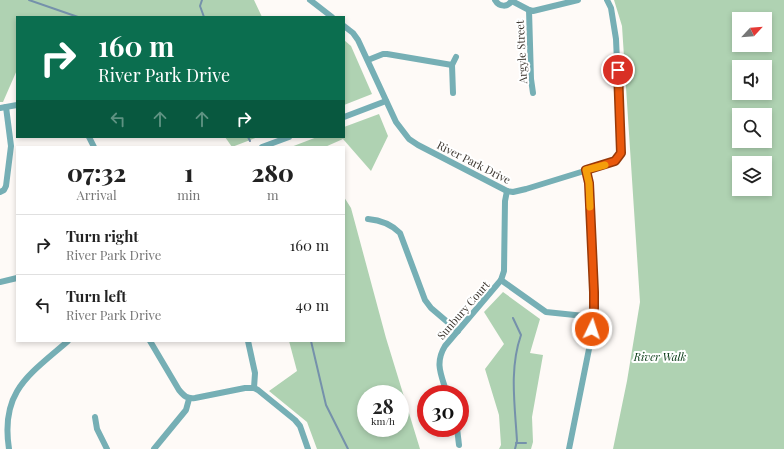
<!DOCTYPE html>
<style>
:root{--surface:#fff;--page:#f2f2f2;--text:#222;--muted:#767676;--line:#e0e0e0}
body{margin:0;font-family:"Playfair Display",serif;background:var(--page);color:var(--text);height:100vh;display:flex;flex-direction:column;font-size:15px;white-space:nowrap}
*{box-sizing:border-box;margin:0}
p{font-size:13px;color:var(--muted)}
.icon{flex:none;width:22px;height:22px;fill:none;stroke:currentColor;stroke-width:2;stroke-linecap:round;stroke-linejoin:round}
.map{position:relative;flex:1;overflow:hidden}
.drawer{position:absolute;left:16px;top:146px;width:329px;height:196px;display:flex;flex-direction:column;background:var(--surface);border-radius:0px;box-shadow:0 2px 6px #0003}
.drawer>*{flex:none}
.banner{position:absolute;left:16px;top:16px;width:329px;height:122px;border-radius:0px;box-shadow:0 2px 6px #0003;background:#0b6e4f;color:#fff;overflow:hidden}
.needle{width:26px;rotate:64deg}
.fabs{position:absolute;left:732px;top:12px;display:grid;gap:8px}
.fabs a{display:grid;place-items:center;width:40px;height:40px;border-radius:0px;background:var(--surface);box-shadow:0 2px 6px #0003;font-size:20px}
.speed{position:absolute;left:357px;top:385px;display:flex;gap:8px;font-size:20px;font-weight:700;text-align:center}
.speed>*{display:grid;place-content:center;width:52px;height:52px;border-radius:50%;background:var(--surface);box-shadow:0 2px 6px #0003;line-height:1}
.speed small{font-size:10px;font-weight:400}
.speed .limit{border:6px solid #d22;background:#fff;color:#111}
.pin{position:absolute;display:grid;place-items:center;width:34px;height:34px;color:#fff;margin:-17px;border:2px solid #fff;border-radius:50%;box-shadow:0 1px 4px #0007}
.me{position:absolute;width:44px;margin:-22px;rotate:4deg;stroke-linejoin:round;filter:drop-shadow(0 0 3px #0008)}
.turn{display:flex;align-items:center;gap:14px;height:84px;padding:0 16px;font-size:18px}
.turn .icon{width:52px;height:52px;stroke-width:2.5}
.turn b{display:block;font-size:28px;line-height:34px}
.lanes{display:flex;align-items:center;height:38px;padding:0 16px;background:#0003;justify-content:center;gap:20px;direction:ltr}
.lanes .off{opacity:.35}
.eta{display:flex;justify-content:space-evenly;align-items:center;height:68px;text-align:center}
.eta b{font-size:24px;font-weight:800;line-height:28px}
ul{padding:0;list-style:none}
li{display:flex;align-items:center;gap:12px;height:60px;padding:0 16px;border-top:1px solid var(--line)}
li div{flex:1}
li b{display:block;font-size:15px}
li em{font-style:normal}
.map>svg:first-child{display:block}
.green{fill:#afd2b2;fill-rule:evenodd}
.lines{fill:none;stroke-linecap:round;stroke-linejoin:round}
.stream{stroke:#7591ab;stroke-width:2}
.street{stroke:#76afb5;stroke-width:6}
.route-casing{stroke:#983908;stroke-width:10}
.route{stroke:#ea580c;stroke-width:7}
.slow{stroke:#f59e0b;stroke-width:7}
.labels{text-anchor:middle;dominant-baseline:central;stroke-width:4;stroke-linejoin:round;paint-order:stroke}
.street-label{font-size:11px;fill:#3b352e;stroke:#fff}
.park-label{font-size:11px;font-style:italic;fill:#02350f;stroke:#fff}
</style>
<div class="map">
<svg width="784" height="449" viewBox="0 0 784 449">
<rect width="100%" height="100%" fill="#fefaf7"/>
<g class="green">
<polygon points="0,0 254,0 262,17 17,17 17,70 3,102 0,102"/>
<path d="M 614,0 L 784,0 L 784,449 L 613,449 L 627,381 L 640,302 L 622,26 ZM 739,19 L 765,19 L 765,45 L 739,45 ZM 739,67 L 765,67 L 765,93 L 739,93 ZM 739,115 L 765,115 L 765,141 L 739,141 ZM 739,163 L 765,163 L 765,189 L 739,189 Z"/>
<polygon points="344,40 351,46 372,94 344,105"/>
<polygon points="379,114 388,136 371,171 343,139 325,147 291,147 317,137 344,137 344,127"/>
<polygon points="225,137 258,137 232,147"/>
<path d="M 344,197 L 351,208 L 386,338 L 420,449 L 317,449 L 307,422 L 269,391 L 297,371 L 289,341 L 344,341 ZM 366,394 L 400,394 L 400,428 L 366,428 Z"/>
<polygon points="503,292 540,319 530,353 543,355 532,417 533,442 531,449 499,449 501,445 499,415 485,369 504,344 484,312"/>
</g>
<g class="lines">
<g class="stream">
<polyline points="29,0 78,17"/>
<polyline points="202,0 200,6 204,17"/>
<polyline points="248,137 250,141"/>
<path d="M 513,318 L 521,335 C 509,369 515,406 517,441 L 515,449"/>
<polyline points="311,341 326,405 348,449"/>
<polyline points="516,443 526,443"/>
</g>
<g class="street">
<polyline points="310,0 332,17"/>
<path d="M 495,0 C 499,7 508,8 512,0"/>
<polyline points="512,1 529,10 533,11 578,0"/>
<polyline points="529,10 531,79 533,93"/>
<polyline points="344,26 353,33 358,40 396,122 409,139 418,145 507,191 513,192 526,189 607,164 615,161 621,153 616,39 611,8 607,0"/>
<polyline points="368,60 383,54 387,54 452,65"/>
<polyline points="453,93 452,65 456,57"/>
<polyline points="0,108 17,105"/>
<polyline points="344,117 386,101"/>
<polyline points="89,137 94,147"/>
<polyline points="262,147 289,137"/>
<polyline points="0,192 4,190 6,186 11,146 6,107"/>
<path d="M 368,219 C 380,220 391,224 400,233 L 425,300 L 431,308 L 458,331"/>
<polyline points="501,280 546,312 594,317"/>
<polyline points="0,282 17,278"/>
<path d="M 150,341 L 179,390 C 184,396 187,399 195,398 L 245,388 L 254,388 L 258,390 L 295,420 L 300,426 L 308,449"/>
<polyline points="248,341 255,373 254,388"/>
<path d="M 447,394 C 442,376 434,364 445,346 L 501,280 L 504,271 L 505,201 L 507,191"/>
<polyline points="95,417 97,429 107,449"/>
<polyline points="457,428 459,445"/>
<path d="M 9,449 C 0,391 29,375 68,341"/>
<polyline points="154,449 186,410 189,399"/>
<polyline points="569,449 593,329 594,317 589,183 586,170"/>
</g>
</g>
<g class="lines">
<defs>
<polyline id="route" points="592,329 594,308 594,292 589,183 586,170 615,161 621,153 618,70"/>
</defs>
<use href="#route" class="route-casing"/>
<use href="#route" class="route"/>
<polyline class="slow" points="590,207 589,183 586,170 605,165"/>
</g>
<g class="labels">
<g class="street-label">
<text transform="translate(521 52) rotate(-93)">Argyle Street</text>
<text transform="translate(474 162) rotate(27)">River Park Drive</text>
<text transform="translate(463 310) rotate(-49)">Sunbury Court</text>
</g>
<g class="park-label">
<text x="660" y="356">River Walk</text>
</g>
</g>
</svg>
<div class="fabs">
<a><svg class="needle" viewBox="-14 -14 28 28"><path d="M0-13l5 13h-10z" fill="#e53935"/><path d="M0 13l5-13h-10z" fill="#767676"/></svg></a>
<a><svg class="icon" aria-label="sound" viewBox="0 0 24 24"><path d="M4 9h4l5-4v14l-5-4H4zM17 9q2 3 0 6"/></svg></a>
<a><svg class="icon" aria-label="search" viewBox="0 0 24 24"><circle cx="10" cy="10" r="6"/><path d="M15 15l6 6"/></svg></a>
<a><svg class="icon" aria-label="layers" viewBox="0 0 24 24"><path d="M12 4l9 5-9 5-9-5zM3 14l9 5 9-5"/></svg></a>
</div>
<div class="speed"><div>28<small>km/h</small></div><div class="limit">30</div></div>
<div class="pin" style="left:618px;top:70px;background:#d93025"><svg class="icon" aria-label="arrive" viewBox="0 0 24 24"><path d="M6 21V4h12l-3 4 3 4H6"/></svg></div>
<svg class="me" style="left:592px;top:329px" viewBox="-20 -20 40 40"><circle r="17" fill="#ea580c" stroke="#fff" stroke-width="3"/><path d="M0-11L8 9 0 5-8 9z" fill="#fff"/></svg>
<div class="banner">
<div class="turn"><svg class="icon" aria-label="right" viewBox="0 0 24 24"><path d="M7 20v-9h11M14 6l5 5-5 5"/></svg><div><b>160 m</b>River Park Drive</div></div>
<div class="lanes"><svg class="icon off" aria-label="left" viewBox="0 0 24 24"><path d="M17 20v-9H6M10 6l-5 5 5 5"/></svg><svg class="icon off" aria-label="ahead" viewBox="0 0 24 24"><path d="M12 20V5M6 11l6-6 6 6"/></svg><svg class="icon off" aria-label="ahead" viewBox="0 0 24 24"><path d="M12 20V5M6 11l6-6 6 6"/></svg><svg class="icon" aria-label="right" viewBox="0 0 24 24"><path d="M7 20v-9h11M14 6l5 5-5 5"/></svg></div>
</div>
<section class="drawer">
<div class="eta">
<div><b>07:32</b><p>Arrival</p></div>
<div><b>1</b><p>min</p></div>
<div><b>280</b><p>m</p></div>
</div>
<ul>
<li><svg class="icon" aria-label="right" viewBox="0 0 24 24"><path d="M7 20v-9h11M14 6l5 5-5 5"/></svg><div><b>Turn right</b><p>River Park Drive</p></div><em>160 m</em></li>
<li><svg class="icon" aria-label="left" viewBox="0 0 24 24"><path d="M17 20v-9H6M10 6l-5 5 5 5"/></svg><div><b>Turn left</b><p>River Park Drive</p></div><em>40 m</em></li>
</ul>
</section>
</div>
